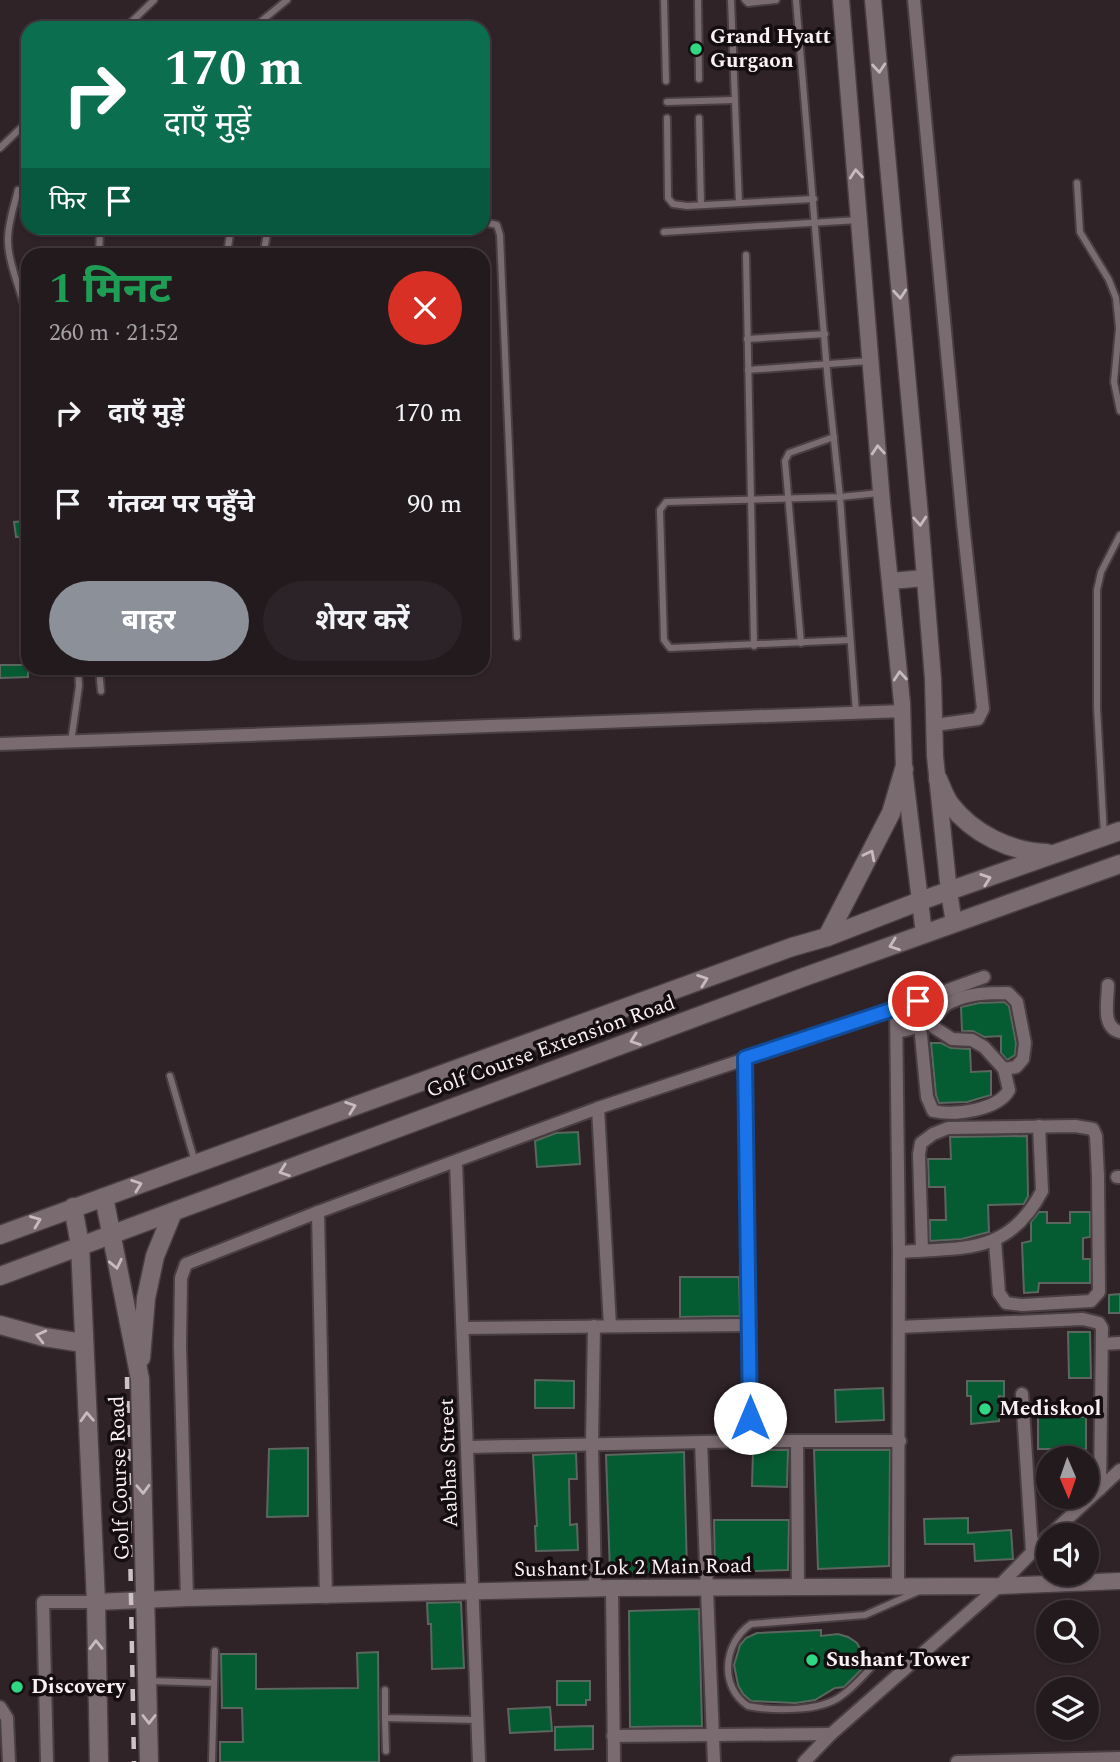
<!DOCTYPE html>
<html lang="hi">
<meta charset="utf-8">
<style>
:root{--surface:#231a1e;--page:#2b2327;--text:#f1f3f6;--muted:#a3a1a4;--line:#40383c;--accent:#8c9099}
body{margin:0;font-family:Spectral,"Noto Sans Devanagari",serif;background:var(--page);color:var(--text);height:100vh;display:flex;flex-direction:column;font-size:26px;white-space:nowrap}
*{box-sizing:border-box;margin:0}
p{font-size:23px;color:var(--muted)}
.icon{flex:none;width:38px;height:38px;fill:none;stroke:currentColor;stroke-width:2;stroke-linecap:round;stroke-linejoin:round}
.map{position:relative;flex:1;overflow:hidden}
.details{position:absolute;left:21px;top:248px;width:469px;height:427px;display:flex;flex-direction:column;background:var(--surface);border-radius:21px;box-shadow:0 2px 5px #0004,0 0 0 2px var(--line)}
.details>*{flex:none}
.hud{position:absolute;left:21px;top:21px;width:469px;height:214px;border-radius:21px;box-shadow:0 2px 5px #0004,0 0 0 2px var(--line);background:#0b6e4f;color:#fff;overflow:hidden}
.needle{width:46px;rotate:178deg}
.tools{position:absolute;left:1036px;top:1446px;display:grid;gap:14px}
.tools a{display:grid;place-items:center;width:63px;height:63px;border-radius:50%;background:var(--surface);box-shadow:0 2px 5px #0004,0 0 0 2px var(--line);font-size:35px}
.pin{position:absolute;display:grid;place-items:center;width:60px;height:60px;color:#fff;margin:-30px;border:4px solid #fff;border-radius:50%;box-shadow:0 2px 7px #0007}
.me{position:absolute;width:77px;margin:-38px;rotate:0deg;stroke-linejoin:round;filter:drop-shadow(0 0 5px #0008)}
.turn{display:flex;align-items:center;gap:24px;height:147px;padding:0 28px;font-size:32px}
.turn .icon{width:91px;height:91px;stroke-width:2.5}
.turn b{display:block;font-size:49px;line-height:60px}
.then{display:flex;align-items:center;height:66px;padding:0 28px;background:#0003;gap:14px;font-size:26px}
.round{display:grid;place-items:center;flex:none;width:74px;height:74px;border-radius:37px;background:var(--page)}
.summary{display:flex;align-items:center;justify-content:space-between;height:119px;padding:0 28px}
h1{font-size:42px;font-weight:700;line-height:52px;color:#1e9e55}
.primary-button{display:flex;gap:14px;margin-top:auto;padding:14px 28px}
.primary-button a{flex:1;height:80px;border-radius:42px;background:var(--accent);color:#fff;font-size:28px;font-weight:700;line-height:80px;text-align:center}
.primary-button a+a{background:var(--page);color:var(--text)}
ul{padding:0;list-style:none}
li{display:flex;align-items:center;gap:21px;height:91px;padding:0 28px}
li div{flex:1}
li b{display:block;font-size:26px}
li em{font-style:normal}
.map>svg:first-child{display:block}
.building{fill:#055b32;stroke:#5b675e;stroke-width:2}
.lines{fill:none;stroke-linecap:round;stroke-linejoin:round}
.service-casing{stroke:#493e42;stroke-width:10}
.minor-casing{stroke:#493e42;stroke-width:16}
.tertiary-casing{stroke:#493e42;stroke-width:19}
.secondary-casing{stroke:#493e42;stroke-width:21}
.service{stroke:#7a6b71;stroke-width:6}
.minor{stroke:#7a6b71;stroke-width:12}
.tertiary{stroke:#7a6b71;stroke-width:16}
.secondary{stroke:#7a6b71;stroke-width:18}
.rail{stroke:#ccc2c6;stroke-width:4.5;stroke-dasharray:12 12;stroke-linecap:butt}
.oneway{stroke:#c7bbc0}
.route-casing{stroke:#114b97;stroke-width:18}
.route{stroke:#1a73e8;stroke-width:12}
.poi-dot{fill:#30d883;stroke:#140e10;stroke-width:2.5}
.labels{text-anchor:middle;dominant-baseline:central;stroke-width:7;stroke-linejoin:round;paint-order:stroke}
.poi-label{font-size:21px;font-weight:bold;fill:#faf1f4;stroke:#140e10;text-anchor:start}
.street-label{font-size:21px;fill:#faf1f4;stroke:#140e10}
</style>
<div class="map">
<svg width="1120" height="1762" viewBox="0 0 1120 1762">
<rect width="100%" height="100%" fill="#2f2328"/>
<g class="building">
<polygon points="28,521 28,536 16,537 14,522"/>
<polygon points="0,665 28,665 28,677 0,678"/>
<polygon points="1004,1002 1009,1006 1016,1043 1015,1055 1007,1060 1001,1053 1001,1036 984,1037 973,1031 962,1031 961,1007 979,1003"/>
<polygon points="931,1043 941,1043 951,1048 970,1049 971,1072 991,1071 991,1095 967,1102 939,1103 936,1095"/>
<polygon points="578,1132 580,1164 537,1167 535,1141 556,1133"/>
<polygon points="1027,1136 1028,1196 1024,1204 988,1205 989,1232 962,1239 930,1241 930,1220 946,1220 945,1187 929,1187 928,1159 951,1159 950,1137"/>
<polygon points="1039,1212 1047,1212 1047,1223 1070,1223 1070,1212 1090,1212 1090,1237 1083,1238 1083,1259 1090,1259 1090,1283 1039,1283 1038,1292 1024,1293 1022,1243 1031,1241 1031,1222"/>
<polygon points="680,1277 739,1277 740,1316 680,1317"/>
<polygon points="1120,1294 1120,1313 1109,1313 1109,1295"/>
<polygon points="1068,1332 1090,1332 1091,1378 1069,1378"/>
<polygon points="535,1380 574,1381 574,1408 535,1408"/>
<polygon points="967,1381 1004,1381 1004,1397 999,1396 999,1421 971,1424 971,1396 967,1396"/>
<polygon points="883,1388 884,1420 836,1422 835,1390"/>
<polygon points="1038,1416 1086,1417 1086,1449 1038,1449"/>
<polygon points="308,1448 308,1516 267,1517 269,1449"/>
<polygon points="753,1450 788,1450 787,1487 752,1486"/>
<polygon points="814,1450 890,1450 889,1566 818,1569"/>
<polygon points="684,1452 687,1572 610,1573 606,1455"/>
<polygon points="576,1453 577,1479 569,1479 570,1525 577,1524 578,1550 536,1551 535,1526 537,1526 533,1455"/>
<polygon points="968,1518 968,1533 1011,1530 1013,1559 975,1561 974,1544 925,1544 924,1519"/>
<polygon points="714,1520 789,1520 788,1570 715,1572"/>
<polygon points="461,1602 464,1668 432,1669 431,1624 428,1624 427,1603"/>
<polygon points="699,1609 702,1726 630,1727 629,1611"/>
<polygon points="821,1630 821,1636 838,1634 848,1637 857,1643 862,1652 862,1669 844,1687 835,1688 815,1700 796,1703 751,1701 743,1694 738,1685 734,1665 740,1645 746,1638 757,1633"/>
<polygon points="378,1652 379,1762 220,1762 220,1742 243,1742 242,1708 222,1708 221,1654 256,1654 256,1689 358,1688 357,1653"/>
<polygon points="557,1681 590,1681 590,1700 586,1700 586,1705 557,1705"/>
<polygon points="550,1707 552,1731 510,1733 508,1709"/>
<polygon points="593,1726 593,1749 555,1750 555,1727"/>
</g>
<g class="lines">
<defs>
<g id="service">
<polyline points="664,0 666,81"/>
<polyline points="698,0 699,79"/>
<polyline points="731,0 739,203"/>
<polyline points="745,0 748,3 776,0"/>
<polyline points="796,0 828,383 840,497 856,713"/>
<polyline points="125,28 154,0"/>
<polyline points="253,28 287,0"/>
<polyline points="667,102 734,100"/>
<polyline points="667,118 668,198 673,204 687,206 814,199"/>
<polyline points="699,118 701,205"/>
<polyline points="0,148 28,121"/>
<polyline points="1077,183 1080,232 1109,280 1116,298 1119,328 1114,382 1120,411"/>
<path d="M 18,190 C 14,206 8,223 8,239 C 7,261 23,296 28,320"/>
<polyline points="483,222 497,225 500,235 517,637"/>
<polyline points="664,232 858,220"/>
<polyline points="746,255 754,646"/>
<polyline points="99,256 100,228"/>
<polyline points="225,256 227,253 231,228"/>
<polyline points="263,256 268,228"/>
<polyline points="747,339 825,334"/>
<polyline points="748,370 869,361"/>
<polyline points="28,374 28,426"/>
<polyline points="850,640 670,648 664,640 660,510 666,502 840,497 879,493"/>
<polyline points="801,643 785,461 789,453 834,437"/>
<polyline points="99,668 101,691"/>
<polyline points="71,742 79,686 78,668"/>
<polyline points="1104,835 1097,708 1097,590 1101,572 1120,535"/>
<polyline points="170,1076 195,1162"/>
<path d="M 881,1657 C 868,1670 856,1686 841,1696 C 820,1712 773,1711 748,1706 C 719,1687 723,1643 751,1624 L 865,1615 L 917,1592"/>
<polyline points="150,1681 214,1683"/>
<polyline points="385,1690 385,1718 477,1720"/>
<polyline points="385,1718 386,1751"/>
<polyline points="212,1762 215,1651"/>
</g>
<g id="minor">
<polyline points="914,0 963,523 983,709 978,719 935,725"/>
<polyline points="0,744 903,711"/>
<path d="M 1108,985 C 1108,1001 1101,1027 1120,1032"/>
<polyline points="896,1009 899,1252 898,1587"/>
<polyline points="926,1022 952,1039 972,1040 984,1047 1004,1069"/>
<path d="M 897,1032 C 910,1029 927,1025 937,1015 C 941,1011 943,1006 949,1003 C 969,993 986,993 1008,993 L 1017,1002 L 1025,1043 L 1023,1059 L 1016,1067 L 1004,1069 L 1009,1090 C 998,1110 955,1116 933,1111 L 927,1097 L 920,1025"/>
<polyline points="745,1058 750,1441"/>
<polyline points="598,1108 610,1326"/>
<polyline points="456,1163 479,1762"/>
<polyline points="1117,1177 1120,1177"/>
<polyline points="318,1212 326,1597"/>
<polyline points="922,1250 919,1154 921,1143 933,1134 948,1128 1075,1126 1093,1129 1096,1136 1098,1176 1099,1292 1091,1301 1022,1305 1006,1303 999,1293 995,1241"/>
<path d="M 899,1252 C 963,1247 1008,1256 1042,1191 L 1039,1126"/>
<polyline points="594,1326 592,1444 595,1589"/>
<polyline points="899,1327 1083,1319 1099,1323 1102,1328 1100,1489"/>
<polyline points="463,1328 750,1325"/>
<polyline points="1102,1344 1120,1343"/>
<polyline points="1022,1394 1032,1551"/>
<polyline points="797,1441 798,1587"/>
<polyline points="701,1442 714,1762"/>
<polyline points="468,1447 750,1441 900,1441"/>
<polyline points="1050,1535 1120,1470"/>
<polyline points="612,1588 614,1762"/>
<polyline points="187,1598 180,1346 181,1278 186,1264 318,1212 598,1108 896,1009 984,977"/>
<polyline points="0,1707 7,1718 9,1762"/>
<polyline points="613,1736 831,1734"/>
<polyline points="47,1762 43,1602 96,1602"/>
<polyline points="804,1762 831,1734 999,1586 1048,1536"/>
<polyline points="957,1762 1120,1758"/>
</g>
<g id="tertiary">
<polyline points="841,0 882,503 902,703 904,769 924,934"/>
<polyline points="873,0 920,516 933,679 935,756 949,892 954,923"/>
<polyline points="891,581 924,578"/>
<polyline points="96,1602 187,1598 612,1588 999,1586 1120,1581"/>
</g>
<g id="secondary">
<path d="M 938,779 C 942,788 945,797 950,804 C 973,834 1011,852 1047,853"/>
<polyline points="827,937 891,813 904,769"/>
<polyline points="104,1197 140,1379 149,1762"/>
<polyline points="73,1207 80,1245 96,1602 99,1762"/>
<polyline points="0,1235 792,947 827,937 920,901 1120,831"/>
<polyline points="0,1276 804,977 1120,864"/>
<polyline points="0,1325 44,1337 83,1343"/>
<polyline points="141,1358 146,1298 155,1256 173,1212"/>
</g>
</defs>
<use href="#service" class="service-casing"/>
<use href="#minor" class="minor-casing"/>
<use href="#tertiary" class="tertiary-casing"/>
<use href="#secondary" class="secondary-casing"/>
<use href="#service" class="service"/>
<use href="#minor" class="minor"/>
<use href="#tertiary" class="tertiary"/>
<use href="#secondary" class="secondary"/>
<polyline class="rail" points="127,1377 134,1762"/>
</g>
<defs><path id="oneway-chevron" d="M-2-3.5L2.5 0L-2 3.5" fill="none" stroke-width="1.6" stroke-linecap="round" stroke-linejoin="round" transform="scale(1.75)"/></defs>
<g class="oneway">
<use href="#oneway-chevron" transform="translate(879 68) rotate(85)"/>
<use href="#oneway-chevron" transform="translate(856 174) rotate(-95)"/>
<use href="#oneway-chevron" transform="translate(900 294) rotate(85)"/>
<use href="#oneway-chevron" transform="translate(878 450) rotate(-94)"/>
<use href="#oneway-chevron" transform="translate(920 521) rotate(86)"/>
<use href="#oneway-chevron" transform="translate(900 676) rotate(-95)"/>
<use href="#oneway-chevron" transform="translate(870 855) rotate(-63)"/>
<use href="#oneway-chevron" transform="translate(986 879) rotate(-19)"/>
<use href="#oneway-chevron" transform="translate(894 945) rotate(160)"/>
<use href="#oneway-chevron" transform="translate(703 980) rotate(-20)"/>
<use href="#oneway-chevron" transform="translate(635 1040) rotate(160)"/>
<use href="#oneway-chevron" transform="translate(351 1107) rotate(-20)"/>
<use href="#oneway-chevron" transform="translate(284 1171) rotate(160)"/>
<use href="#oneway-chevron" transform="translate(137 1185) rotate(-20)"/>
<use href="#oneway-chevron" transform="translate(36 1221) rotate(-21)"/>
<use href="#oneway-chevron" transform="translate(116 1264) rotate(78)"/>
<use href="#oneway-chevron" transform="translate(41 1336) rotate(-166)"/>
<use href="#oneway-chevron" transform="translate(87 1417) rotate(-93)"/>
<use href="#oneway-chevron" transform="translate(143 1489) rotate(88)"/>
<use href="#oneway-chevron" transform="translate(96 1645) rotate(-91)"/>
<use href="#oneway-chevron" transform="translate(149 1719) rotate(90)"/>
</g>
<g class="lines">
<defs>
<polyline id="route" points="750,1418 745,1058 918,1001"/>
</defs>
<use href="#route" class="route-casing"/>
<use href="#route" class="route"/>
</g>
<g class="poi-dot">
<circle cx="696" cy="49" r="7"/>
<circle cx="985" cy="1409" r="7"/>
<circle cx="812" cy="1660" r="7"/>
<circle cx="17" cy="1687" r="7"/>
</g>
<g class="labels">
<g class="poi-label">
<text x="710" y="37">Grand Hyatt<tspan x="710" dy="24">Gurgaon</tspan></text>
<text x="999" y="1409">Mediskool</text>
<text x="826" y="1660">Sushant Tower</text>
<text x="31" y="1687">Discovery</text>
</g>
<g class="street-label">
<text transform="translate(551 1047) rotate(-20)">Golf Course Extension Road</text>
<text transform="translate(449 1463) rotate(-92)">Aabhas Street</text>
<text transform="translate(120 1478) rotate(-92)">Golf Course Road</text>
<text transform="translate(633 1568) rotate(-1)">Sushant Lok 2 Main Road</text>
</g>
</g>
</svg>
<div class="tools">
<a><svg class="needle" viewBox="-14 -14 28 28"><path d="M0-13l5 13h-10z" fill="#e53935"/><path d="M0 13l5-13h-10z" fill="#a3a1a4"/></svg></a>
<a><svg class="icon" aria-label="sound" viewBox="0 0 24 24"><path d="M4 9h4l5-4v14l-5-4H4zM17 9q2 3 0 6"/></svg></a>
<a><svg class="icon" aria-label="search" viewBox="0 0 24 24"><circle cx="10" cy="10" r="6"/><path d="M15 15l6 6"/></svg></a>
<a><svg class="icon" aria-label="layers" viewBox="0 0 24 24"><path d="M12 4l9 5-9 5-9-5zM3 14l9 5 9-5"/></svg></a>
</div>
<div class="pin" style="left:918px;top:1001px;background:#d93025"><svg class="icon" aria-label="arrive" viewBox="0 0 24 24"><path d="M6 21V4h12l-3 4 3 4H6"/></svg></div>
<svg class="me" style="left:750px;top:1418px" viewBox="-20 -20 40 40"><circle r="19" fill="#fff"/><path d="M0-13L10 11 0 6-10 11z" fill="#1a73e8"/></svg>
<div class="hud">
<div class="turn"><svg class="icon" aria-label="right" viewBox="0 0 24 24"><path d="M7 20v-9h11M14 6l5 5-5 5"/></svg><div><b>170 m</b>दाएँ मुड़ें</div></div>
<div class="then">फिर<svg class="icon" aria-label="arrive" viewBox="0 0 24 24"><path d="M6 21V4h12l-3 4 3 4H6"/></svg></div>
</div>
<section class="details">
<div class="summary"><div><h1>1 मिनट</h1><p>260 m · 21:52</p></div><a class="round" style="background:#d93025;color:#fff"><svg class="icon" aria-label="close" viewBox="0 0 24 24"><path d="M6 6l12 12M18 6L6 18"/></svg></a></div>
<ul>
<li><svg class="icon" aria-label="right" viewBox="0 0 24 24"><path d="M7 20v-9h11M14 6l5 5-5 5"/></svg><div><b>दाएँ मुड़ें</b></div><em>170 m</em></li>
<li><svg class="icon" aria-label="arrive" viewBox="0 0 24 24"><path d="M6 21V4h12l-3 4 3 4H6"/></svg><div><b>गंतव्य पर पहुँचे</b></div><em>90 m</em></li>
</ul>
<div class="primary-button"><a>बाहर</a><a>शेयर करें</a></div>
</section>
</div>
